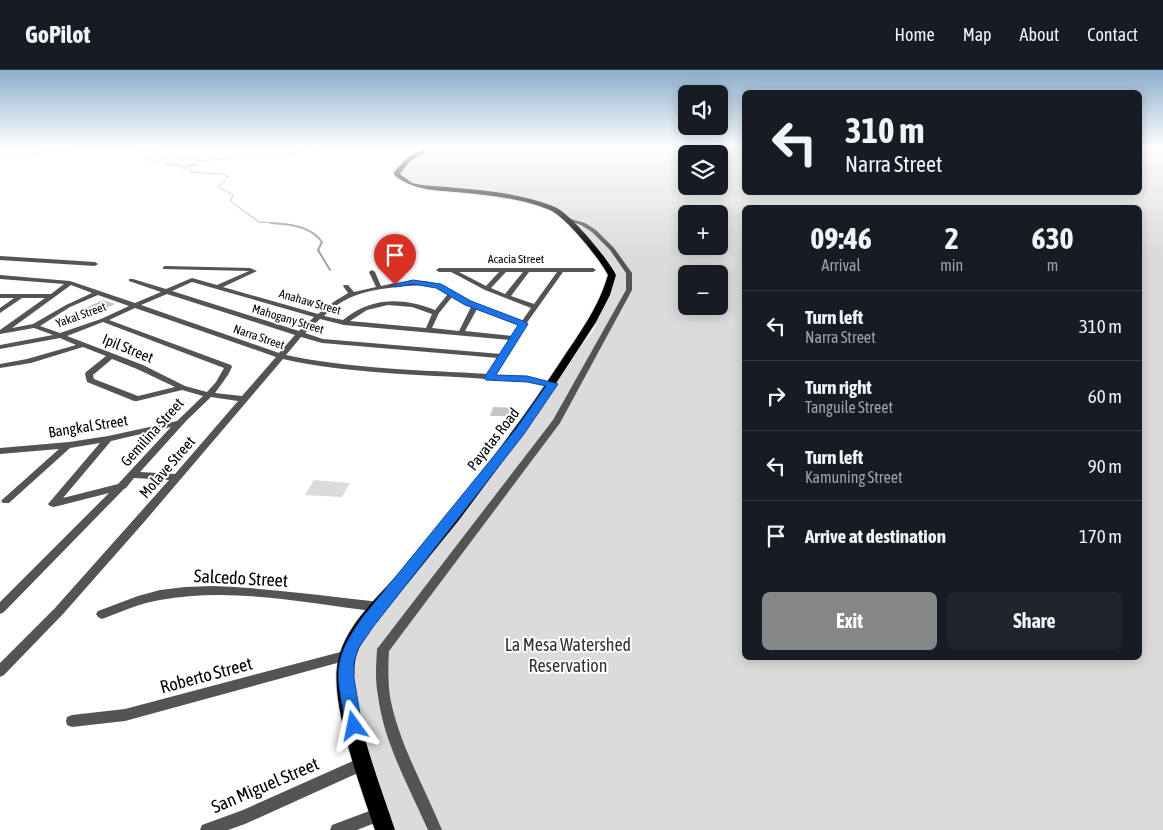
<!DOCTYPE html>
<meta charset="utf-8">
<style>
:root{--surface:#171b24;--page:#20242c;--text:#f1f3f6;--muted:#9ea1a6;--line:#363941;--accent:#858687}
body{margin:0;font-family:"Asap Condensed",sans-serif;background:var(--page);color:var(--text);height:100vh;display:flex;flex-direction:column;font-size:19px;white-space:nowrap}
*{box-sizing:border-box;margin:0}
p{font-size:16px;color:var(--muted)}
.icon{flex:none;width:28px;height:28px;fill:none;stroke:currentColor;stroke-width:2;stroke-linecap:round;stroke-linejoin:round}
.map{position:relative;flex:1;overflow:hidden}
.details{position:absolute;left:742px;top:135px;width:400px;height:455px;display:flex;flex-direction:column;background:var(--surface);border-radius:8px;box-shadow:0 2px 12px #0003}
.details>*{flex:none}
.top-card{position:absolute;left:742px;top:20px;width:400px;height:105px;border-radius:8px;box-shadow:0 2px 12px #0003;background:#171b24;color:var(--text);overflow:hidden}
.controls{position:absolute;left:678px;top:15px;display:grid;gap:10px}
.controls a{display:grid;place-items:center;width:50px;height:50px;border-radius:8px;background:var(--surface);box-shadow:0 2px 12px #0003;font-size:25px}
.pin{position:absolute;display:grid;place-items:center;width:42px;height:42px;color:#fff;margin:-51px -21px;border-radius:50% 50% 50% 0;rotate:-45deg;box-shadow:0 0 5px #0007}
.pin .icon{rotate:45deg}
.me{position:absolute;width:55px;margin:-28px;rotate:348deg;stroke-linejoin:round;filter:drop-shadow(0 0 4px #0008)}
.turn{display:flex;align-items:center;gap:18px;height:105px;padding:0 20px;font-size:22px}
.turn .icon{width:65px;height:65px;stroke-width:2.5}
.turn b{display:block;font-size:35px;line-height:42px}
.eta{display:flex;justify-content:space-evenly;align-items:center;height:85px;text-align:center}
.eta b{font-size:30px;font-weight:700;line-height:35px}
.action{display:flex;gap:10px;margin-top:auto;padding:10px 20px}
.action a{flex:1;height:58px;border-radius:8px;background:var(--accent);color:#fff;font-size:20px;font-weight:700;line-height:58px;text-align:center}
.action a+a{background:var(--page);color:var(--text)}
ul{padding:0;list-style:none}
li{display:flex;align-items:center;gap:15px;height:70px;padding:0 20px;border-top:1px solid var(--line)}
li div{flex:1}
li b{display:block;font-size:19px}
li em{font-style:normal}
header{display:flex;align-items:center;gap:30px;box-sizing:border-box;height:70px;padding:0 25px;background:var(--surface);border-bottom:1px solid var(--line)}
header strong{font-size:24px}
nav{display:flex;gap:28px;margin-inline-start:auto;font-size:18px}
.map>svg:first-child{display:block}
.green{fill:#dbdbdb;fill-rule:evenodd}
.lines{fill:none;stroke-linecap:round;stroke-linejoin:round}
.stream-far1{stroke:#a2a2a2;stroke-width:1}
.stream{stroke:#a2a2a2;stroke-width:2}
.building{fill:#c4c4c4}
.primary-casing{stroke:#dbdbdb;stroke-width:2}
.street{fill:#545454;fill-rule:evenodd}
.primary{fill:#000;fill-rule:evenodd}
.route{fill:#1a73e8;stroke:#114b97}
.labels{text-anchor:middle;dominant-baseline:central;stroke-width:4;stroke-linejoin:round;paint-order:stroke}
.far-street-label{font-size:12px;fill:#000;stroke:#fff}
.street-label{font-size:15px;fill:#000;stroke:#fff}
.near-street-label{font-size:18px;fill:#000;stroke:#fff}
.near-park-label{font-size:18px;fill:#323232;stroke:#fff}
</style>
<header>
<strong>GoPilot</strong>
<nav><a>Home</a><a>Map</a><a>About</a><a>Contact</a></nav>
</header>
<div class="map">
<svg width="1163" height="760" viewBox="0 0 1163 760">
<rect width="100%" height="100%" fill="#fff"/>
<g class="green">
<path d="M 429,78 L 745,78 L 745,122 L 1140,122 L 1140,78 L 1163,78 L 1163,760 L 385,760 L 364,693 L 348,585 L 595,258 L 596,244 L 612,205 L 566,148 L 531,130 L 431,118 L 411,113 L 398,103 L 403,96 ZM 686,84 L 719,84 L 719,116 L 686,116 ZM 745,138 L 1140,138 L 1140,588 L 745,588 ZM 686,144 L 719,144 L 719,176 L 686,176 ZM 686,204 L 719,204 L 719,236 L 686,236 Z"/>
<polygon points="314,410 350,413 342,427 305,425"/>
</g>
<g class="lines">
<g class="stream-far1">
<polyline points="140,78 167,79 149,89 152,92 177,86 178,88 165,95 198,95 182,98 193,100 191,102 221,104 228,107 219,117 233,125 230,131 259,152 286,154"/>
<polyline points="386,78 389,79"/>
<polyline points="0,88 69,78"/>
<polyline points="179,88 186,90 199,87 197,91 276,85 323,78"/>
</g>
<path class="stream" d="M 271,153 C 290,155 310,155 322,172 L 318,180 L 330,200"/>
</g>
<g class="building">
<polygon points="103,230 115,234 95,243 83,239"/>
<polygon points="493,337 515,338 507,346 490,346"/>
</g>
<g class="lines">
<defs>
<path id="primary" d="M 425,78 L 431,78 L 410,91 L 400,104 L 412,113 L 422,115 C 466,119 513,120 555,137 C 571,144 608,189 616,205 L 610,225 L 596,252 L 521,367 L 459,450 L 370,560 C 363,570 357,580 355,592 C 348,635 381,717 395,760 L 375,760 C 361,718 329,633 338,591 C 346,552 383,523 408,493 C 462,428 515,362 561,291 C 579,264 599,237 608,205 C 600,189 566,147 550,140 C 521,128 487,125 456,122 C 432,120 415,120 395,106 L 394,102 L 406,89 Z"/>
</defs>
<use href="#primary" class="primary-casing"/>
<g class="street">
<path d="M 564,147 L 585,153 L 596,160 L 614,178 L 632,203 L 632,220 L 560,353 L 389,581 C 388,596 388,611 390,627 C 399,674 424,716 442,760 L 428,760 C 409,717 384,673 378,626 C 375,610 376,595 377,579 L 553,350 L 626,220 L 626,203 L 610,180 L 592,162 L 581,155 L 564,149 Z"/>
<polygon points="0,186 95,192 98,194 95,196 0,190"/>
<path d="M 165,196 L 250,198 L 257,201 L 223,217 L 318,244 L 335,231 L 348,223 L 343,216 L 344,215 L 348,215 L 354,222 L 376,217 L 369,202 L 372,200 L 375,202 L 381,216 L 395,213 L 425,211 L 440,215 L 470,232 L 522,251 L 531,238 L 485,220 L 451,202 L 439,202 L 436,200 L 439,198 L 593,198 L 596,200 L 593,202 L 563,202 L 526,254 L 495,305 L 527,307 L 540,310 L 541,312 L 540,314 L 537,314 L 526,311 L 492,309 L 489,310 L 486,309 C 418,304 349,304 283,289 L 145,451 L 63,544 L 4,605 L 0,607 L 0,593 L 55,538 L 169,410 L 134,408 L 126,418 L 124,419 L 4,542 L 0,544 L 0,532 L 109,423 L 54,437 L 50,436 L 48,434 L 100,373 L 70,378 L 9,433 L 3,433 L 1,431 L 3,429 L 59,379 L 0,384 L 0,378 L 69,372 L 108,366 L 177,351 L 203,326 L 182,320 L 137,331 L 134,331 L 87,312 L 85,304 L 86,302 L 106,286 L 83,277 L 31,293 L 0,298 L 0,294 L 27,289 L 76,275 L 60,268 L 0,279 L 0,275 L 53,265 L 34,258 L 0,264 L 0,260 L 45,228 L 22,228 L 0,243 L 0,238 L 14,228 L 0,228 L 0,224 L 51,224 L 64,214 L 0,209 L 0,205 L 70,211 L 135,233 L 161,222 L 129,211 L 129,209 L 133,209 L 166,219 L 192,208 L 217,215 L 249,201 L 163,199 L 163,197 ZM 459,202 L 499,202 L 486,216 ZM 506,202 L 523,202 L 505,224 L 491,218 ZM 529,202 L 557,202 L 534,234 L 511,226 ZM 192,212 L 314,247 L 299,261 L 172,221 ZM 71,215 L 92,223 L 66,235 L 33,254 L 12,258 ZM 425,215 L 436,217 L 448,224 L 435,240 C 402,227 371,227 343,250 L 324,246 C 332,238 343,230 354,226 C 374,218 404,216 425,215 ZM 167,224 L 295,265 L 279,283 L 141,235 ZM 98,225 L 129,236 L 101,249 L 60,263 L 40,256 L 70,237 ZM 452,227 L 471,237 L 459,261 L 432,258 L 439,243 ZM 388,235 L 412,237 L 432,244 L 426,258 L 350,251 L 367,240 ZM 135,238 L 276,287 L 242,326 L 215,323 L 228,305 L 232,297 L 231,295 L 109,250 ZM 477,239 L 519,255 L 512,266 L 465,261 ZM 320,249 L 344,255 L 510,270 L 501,284 L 323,269 L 305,263 ZM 103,252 L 224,298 L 216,312 L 207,322 L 185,316 L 143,295 L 67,266 ZM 301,267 L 322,273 L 498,288 L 488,304 C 421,300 351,299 286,285 ZM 112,289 L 137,299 L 175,317 L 138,326 L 94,309 L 93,305 ZM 211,327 L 238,331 L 175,404 L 140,402 L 187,350 ZM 171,357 L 118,414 L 63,428 L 111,371 Z"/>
<path d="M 213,516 C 269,518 324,526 380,532 L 384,534 L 386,537 L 384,540 L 380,542 C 308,533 232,517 160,530 C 140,533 121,542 102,549 L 98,547 L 96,544 L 98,541 L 138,526 L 160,520 L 185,517 Z"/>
<polygon points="348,580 352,581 354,585 352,589 348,590 125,651 72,657 67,655 66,651 67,647 72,645 125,639"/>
<polygon points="364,686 369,688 371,693 369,698 245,754 228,760 200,760 202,755 243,740"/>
<polygon points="380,737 385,739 387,744 385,749 357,760 330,760 332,755"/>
</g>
<use href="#primary" class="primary"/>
</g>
<linearGradient id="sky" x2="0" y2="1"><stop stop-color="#8cadcc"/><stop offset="0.42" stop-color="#fff"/><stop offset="1" stop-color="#fff" stop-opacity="0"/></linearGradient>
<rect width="1163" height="184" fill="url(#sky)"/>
<path class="route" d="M 413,210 L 441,214 L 471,231 L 526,252 L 528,254 L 496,305 L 527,306 L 558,314 L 524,364 L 373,557 L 358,579 L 354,592 L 354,608 L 362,656 L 360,662 L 354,664 L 348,662 L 346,656 C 337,604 330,594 362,548 L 516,359 L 546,316 L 527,312 L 486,310 L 484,308 L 518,255 L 465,235 L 436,218 L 413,214 L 395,217 L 391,215 Z"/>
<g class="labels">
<g class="far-street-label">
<text x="516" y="189">Acacia Street</text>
<text transform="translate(310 232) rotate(16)">Anahaw Street</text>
<text transform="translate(81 245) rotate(-20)">Yakal Street</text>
<text transform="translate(288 249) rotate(17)">Mahogany Street</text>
<text transform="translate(259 267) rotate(19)">Narra Street</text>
</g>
<g class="street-label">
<text transform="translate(128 278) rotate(22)">Ipil Street</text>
<text transform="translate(88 356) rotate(-9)">Bangkal Street</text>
<text transform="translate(152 362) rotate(-48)">Gemilina Street</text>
<text transform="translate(493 369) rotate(-52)">Payatas Road</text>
<text transform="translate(167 397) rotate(-49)">Molave Street</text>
</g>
<g class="near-street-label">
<text transform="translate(241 508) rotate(3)">Salcedo Street</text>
<text transform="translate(206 605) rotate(-15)">Roberto Street</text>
<text transform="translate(265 715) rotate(-23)">San Miguel Street</text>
</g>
<g class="near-park-label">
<text x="568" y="574">La Mesa Watershed<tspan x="568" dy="21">Reservation</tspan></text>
</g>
</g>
</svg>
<div class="controls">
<a><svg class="icon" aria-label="sound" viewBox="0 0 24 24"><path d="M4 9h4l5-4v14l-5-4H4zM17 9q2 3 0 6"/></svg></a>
<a><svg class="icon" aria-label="layers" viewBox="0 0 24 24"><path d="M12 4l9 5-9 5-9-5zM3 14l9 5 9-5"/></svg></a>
<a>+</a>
<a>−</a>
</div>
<div class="pin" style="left:395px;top:215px;background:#d93025"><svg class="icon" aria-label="arrive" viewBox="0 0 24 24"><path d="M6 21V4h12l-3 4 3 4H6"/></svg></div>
<svg class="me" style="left:354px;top:656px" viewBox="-20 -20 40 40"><path d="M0-17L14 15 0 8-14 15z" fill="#1a73e8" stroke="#fff" stroke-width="4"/></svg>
<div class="top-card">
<div class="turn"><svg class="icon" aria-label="left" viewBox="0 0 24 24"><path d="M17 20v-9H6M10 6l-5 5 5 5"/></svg><div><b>310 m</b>Narra Street</div></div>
</div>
<section class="details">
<div class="eta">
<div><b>09:46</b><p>Arrival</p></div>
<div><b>2</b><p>min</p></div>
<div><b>630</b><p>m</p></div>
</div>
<ul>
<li><svg class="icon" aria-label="left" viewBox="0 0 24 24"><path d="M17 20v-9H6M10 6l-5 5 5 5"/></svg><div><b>Turn left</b><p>Narra Street</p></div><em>310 m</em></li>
<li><svg class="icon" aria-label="right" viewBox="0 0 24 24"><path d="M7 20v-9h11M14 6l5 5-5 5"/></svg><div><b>Turn right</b><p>Tanguile Street</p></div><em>60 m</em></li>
<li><svg class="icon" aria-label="left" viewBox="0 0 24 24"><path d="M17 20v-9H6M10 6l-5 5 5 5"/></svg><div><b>Turn left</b><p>Kamuning Street</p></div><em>90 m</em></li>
<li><svg class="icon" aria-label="arrive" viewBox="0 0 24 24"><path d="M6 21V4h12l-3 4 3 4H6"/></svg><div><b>Arrive at destination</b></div><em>170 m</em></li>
</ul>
<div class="action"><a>Exit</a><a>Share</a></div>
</section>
</div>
